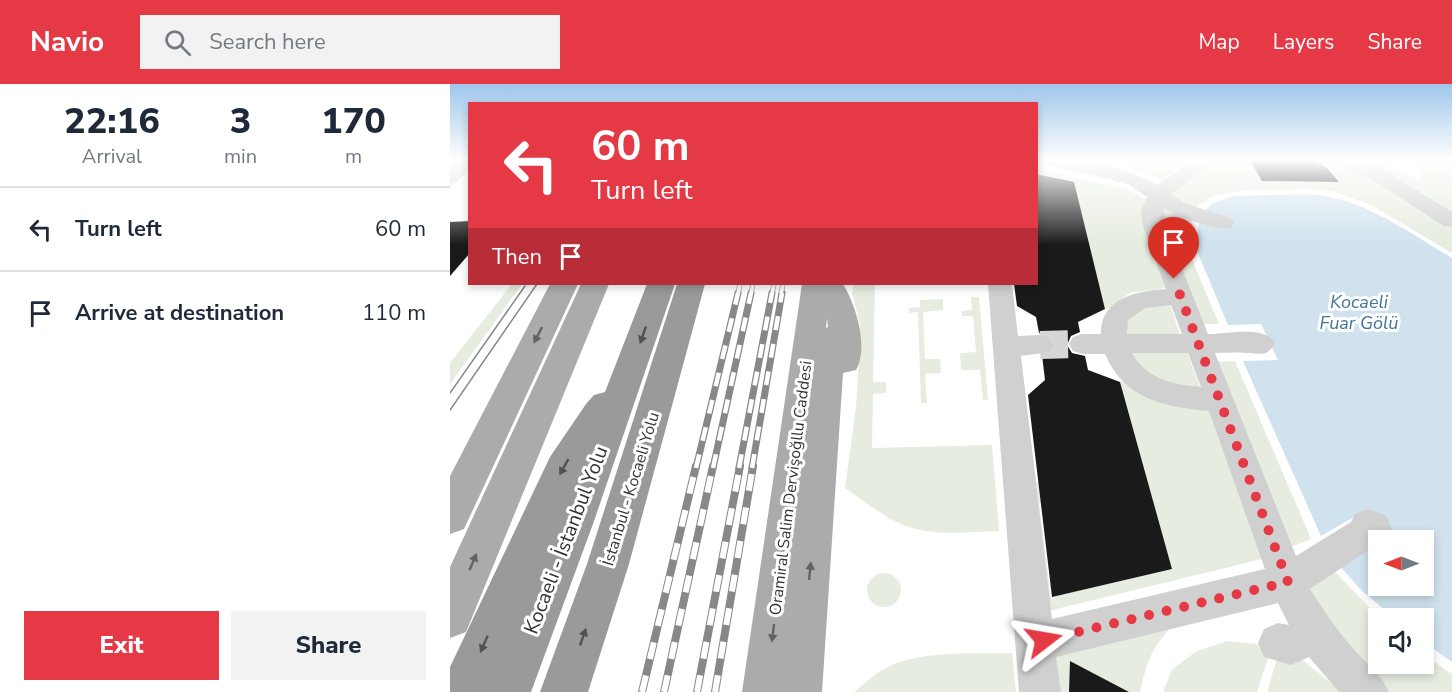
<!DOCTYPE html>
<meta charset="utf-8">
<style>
:root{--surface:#fff;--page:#f2f2f3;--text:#1f2937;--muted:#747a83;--line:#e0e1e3;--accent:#e63946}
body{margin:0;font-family:"Nunito Sans",sans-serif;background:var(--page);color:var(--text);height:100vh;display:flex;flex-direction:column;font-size:22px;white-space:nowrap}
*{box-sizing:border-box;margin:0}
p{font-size:20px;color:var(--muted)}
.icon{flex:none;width:33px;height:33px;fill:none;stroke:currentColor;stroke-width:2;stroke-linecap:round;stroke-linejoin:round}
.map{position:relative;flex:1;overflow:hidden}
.drawer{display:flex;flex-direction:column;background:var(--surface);width:450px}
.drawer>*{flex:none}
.banner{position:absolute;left:18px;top:18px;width:570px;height:183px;border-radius:0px;box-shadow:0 3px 9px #0003;background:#e63946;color:#fff;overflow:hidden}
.needle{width:39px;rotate:270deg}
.tools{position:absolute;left:918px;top:446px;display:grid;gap:12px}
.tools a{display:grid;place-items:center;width:66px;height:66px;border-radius:0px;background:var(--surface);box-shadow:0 3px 9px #0003;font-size:30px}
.pin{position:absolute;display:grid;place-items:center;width:51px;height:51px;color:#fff;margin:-62px -26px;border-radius:50% 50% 50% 0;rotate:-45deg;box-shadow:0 0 6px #0007}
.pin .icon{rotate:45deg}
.me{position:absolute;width:66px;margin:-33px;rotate:76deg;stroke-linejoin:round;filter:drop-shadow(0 0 4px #0008)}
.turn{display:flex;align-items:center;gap:21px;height:126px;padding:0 24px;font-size:27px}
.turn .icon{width:78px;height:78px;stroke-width:2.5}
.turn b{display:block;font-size:42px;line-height:51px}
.then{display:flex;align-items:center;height:57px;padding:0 24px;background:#0003;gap:12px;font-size:22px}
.eta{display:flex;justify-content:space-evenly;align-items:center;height:102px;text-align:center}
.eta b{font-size:36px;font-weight:800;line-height:42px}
.cta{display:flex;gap:12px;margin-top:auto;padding:12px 24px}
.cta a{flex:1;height:69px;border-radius:0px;background:var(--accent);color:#fff;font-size:24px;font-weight:800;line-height:69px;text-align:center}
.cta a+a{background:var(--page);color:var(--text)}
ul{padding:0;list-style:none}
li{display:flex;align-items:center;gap:18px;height:84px;padding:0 24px;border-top:2px solid var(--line)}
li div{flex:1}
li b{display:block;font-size:22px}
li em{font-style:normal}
header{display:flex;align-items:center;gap:36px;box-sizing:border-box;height:84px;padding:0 30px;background:var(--accent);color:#fff}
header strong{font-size:28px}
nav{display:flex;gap:33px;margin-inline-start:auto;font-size:21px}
.search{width:420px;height:54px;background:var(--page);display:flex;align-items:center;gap:15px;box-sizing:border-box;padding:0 21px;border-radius:0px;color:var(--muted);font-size:22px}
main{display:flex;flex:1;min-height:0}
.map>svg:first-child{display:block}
.green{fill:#e6ecdf}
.water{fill:#cfe2ee}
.building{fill:#1a1a1a}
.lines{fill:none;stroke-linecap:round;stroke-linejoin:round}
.minor-tunnel{stroke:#d6d6d6;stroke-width:28;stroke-dasharray:28 14;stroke-linecap:butt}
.minor{fill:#d0d0d0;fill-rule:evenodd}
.major{fill:#ababab;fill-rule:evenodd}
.highway{fill:#9a9a9a;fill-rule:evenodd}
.tram{stroke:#888;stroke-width:1.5}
.rail-far2-casing{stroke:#888;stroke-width:5}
.rail-far1-casing{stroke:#888;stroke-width:7}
.rail-casing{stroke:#888;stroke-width:8}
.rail-far2{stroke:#fff;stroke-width:4;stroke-dasharray:10;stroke-linecap:butt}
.rail-far1{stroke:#fff;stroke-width:4.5;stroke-dasharray:14;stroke-linecap:butt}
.rail{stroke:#fff;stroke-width:6;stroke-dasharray:17;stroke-linecap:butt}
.oneway{fill:#636363}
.oneway2{fill:#525252}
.route{stroke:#e63946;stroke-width:10;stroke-dasharray:0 18}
.labels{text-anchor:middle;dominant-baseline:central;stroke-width:6;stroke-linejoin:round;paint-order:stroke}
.street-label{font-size:16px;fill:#333;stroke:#fff}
.water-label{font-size:18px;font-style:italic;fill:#3f7597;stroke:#fff}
.near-street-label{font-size:20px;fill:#333;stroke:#fff}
</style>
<header>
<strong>Navio</strong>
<div class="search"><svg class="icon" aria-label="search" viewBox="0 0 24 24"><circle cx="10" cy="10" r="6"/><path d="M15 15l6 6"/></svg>Search here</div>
<nav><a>Map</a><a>Layers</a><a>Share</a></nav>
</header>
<main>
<section class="drawer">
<div class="eta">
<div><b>22:16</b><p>Arrival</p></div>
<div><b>3</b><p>min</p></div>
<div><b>170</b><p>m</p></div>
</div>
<ul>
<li><svg class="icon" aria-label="left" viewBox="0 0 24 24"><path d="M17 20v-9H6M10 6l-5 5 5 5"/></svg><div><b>Turn left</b></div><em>60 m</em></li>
<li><svg class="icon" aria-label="arrive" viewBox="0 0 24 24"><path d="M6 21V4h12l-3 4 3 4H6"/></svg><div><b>Arrive at destination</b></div><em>110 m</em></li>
</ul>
<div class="cta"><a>Exit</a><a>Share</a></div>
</section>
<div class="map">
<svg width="1002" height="608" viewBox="0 0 1002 608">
<rect width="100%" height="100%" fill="#fff"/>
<g class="green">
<polygon points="647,76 736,76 713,97 693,88"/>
<path d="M 763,76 L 800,76 L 812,97 L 880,99 L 885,96 C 882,85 871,80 862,76 L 914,76 L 939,82 L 971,97 L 965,76 L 1002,76 L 1002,169 L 921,121 L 882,107 L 854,105 L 791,107 L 765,111 L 750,120 L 744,128 L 736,161 L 769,240 L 741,240 L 705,122 Z"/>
<polygon points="587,85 678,106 696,115 693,124 717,204 679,209 662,223 655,225 624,99 587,90"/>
<polygon points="62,200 72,200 0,300 0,279"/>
<path d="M 403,200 L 425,200 L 423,298 L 436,298 L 436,309 L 423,310 L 422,364 L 542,361 L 549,447 C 518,448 481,453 451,440 C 432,432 413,416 395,404 L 406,323 L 410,258 L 410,240 L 402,209 Z"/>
<polygon points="521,213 529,213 538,316 533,316 530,286 511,286 510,269 526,268 523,232 512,232 512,227 522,226"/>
<polygon points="493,215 493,226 473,228 475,275 490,275 491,289 475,290 477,319 471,319 468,228 459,229 459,224 470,223 470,216"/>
<polygon points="718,215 731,254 672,255 680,226"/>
<polygon points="735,263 753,311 710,303 673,264"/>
<polygon points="785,277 861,455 827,468 755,278"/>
<polygon points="670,297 758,319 812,475 590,529 575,313 586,398 602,398 605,418 589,419 601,513 722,485"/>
<polygon points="882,485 930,534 928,579 974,579 974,571 1002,590 1002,608 927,608 847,507"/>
<circle cx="434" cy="506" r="17"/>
<path d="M 734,530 C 705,559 699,568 690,608 L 679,608 L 620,577 L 619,608 L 600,608 L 595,564 Z"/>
<polygon points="777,557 822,562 807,608 713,608 722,586 745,568"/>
<polygon points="830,564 850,574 892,608 817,608"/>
<path d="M 562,569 L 566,608 L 404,608 C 416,598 428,587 442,581 C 478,566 524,570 562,569 Z"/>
</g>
<path class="water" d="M 856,110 C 911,112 956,147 1002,174 L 1002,578 L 974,558 L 974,534 L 944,534 L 910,505 L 889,481 L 928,460 L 928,501 L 974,501 L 974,456 L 936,456 L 916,426 L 871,452 L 793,277 L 828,276 L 811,240 L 778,241 L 745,162 L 751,130 L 763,119 L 785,112 Z"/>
<g class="building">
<polygon points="800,76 862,76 876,83 889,98 812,97"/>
<polygon points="586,90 624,98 655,225 628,238 630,248 621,252 617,261 622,269 635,272 638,286 670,298 722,485 602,513 578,311 595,296 592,271 601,269 605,260 600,252 589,249 586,233 567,222 564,200 586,200"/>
<polygon points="20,137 20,169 0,192 0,138"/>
<polygon points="620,577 679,608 619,608"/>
</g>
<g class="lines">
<polyline class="minor-tunnel" points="590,261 632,260"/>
<g class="minor">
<polygon points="6,76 20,76 20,85 7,98 0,100 0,83"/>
<path d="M 592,76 C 630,76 674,81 707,101 L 744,76 L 766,76 L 721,110 L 734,119 L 781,134 L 784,139 L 781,144 C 765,147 727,132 714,124 L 715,142 L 758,250 C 778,250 815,241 825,259 C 817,274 810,269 796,269 C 786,268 775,269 765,269 L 846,472 L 901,438 L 905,430 L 917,425 L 936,431 L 943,448 L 940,456 L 928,456 L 928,463 L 923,463 L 860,505 C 873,525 885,544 901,562 C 914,578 930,588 939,608 L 889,608 L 859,573 L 841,581 L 814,573 L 808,559 L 814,545 L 828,539 L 839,541 L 828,519 L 606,573 L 611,608 L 569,608 L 538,200 L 562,200 L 568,252 L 590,251 L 599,254 L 603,261 L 599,268 L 571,272 L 602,535 L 815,485 L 759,327 C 714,323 674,315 655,270 L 632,270 L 623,267 L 619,260 L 623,253 L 632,250 L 651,250 C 650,214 687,207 716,205 L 693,142 L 691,127 L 697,113 L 678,100 L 594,80 ZM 721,221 L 732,250 L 677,250 L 678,236 L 695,224 ZM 682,269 L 738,269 L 751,303 C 724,301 696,295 682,269 Z"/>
<polygon points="883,76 909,76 934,86 1002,128 1002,143 994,142 920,94 885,80"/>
</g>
<g class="major">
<polygon points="100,200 128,200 14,445 0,450 0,392"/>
<polygon points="131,200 159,200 16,548 0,554 0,483"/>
<path d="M 352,200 L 393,200 C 406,221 419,263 406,286 L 393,289 L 372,608 L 292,608 ZM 377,234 L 378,243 L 376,244 Z"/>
</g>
<g class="highway">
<polygon points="197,200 225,200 143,440 81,608 0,608 0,583 100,373 136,320 144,311 155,308"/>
<polygon points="227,200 255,200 179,480 138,608 90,608 137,480"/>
</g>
<g class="tram">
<polyline points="0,309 75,202"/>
<polyline points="0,326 87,200"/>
</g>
<defs>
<g id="rail-far2">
<polyline points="288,210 290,200"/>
<polyline points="301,210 303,200"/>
<polyline points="322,210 324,200"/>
<polyline points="331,210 333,200"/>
</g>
<g id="rail-far1">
<polyline points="246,384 288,209"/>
<polyline points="263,384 301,209"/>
<polyline points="289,384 322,209"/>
<polyline points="302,384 332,209"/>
</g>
<g id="rail">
<polyline points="192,608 246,382"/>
<polyline points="214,608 263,382"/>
<polyline points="247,608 290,382"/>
<polyline points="265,608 303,382"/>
</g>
</defs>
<use href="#rail-far2" class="rail-far2-casing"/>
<use href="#rail-far1" class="rail-far1-casing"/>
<use href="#rail" class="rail-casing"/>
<use href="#rail-far2" class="rail-far2"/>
<use href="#rail-far1" class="rail-far1"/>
<use href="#rail" class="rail"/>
</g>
<defs><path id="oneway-solid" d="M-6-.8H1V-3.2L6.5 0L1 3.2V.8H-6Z" transform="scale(1.5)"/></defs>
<g class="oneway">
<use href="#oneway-solid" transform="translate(88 251) rotate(117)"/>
<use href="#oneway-solid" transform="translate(23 478) rotate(-67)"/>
<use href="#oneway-solid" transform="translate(360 487) rotate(-84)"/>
<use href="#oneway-solid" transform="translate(323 549) rotate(97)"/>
</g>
<g class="oneway2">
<use href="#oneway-solid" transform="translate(193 251) rotate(109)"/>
<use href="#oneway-solid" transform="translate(114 383) rotate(119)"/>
<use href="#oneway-solid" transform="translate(133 553) rotate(-71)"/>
<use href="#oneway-solid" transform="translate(34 560) rotate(114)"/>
</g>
<linearGradient id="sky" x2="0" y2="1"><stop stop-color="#9ec6ea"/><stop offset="0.47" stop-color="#fff"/><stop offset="1" stop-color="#fff" stop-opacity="0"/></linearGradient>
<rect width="1002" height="161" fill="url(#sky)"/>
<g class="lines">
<polyline class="route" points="594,556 838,498 724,195"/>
</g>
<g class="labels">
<g class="street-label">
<text transform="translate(341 404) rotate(-83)">Oramiral Salim Dervişoğllu Caddesi</text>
<text transform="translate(181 405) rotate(-73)">İstanbul - Kocaeli Yolu</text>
</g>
<g class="water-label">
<text x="909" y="218">Kocaeli<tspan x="909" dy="21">Fuar Gölü</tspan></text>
</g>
<g class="near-street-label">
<text transform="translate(116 456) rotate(-69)">Kocaeli - İstanbul Yolu</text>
</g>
</g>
</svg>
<div class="tools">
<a><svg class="needle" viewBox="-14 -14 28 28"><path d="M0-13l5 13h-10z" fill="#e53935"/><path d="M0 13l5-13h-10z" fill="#747a83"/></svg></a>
<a><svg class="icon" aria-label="sound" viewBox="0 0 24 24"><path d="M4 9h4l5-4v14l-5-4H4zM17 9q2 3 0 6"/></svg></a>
</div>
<div class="pin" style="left:724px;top:195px;background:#d93025"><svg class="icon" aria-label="arrive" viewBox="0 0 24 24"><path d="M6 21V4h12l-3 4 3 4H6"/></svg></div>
<svg class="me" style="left:594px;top:556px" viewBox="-20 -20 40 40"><path d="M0-17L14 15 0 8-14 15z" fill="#e63946" stroke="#fff" stroke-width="4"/></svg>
<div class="banner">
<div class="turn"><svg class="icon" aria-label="left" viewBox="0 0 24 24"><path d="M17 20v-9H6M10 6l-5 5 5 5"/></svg><div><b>60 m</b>Turn left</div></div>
<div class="then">Then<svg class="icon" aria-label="arrive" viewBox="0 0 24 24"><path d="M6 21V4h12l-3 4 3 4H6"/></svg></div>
</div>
</div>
</main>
